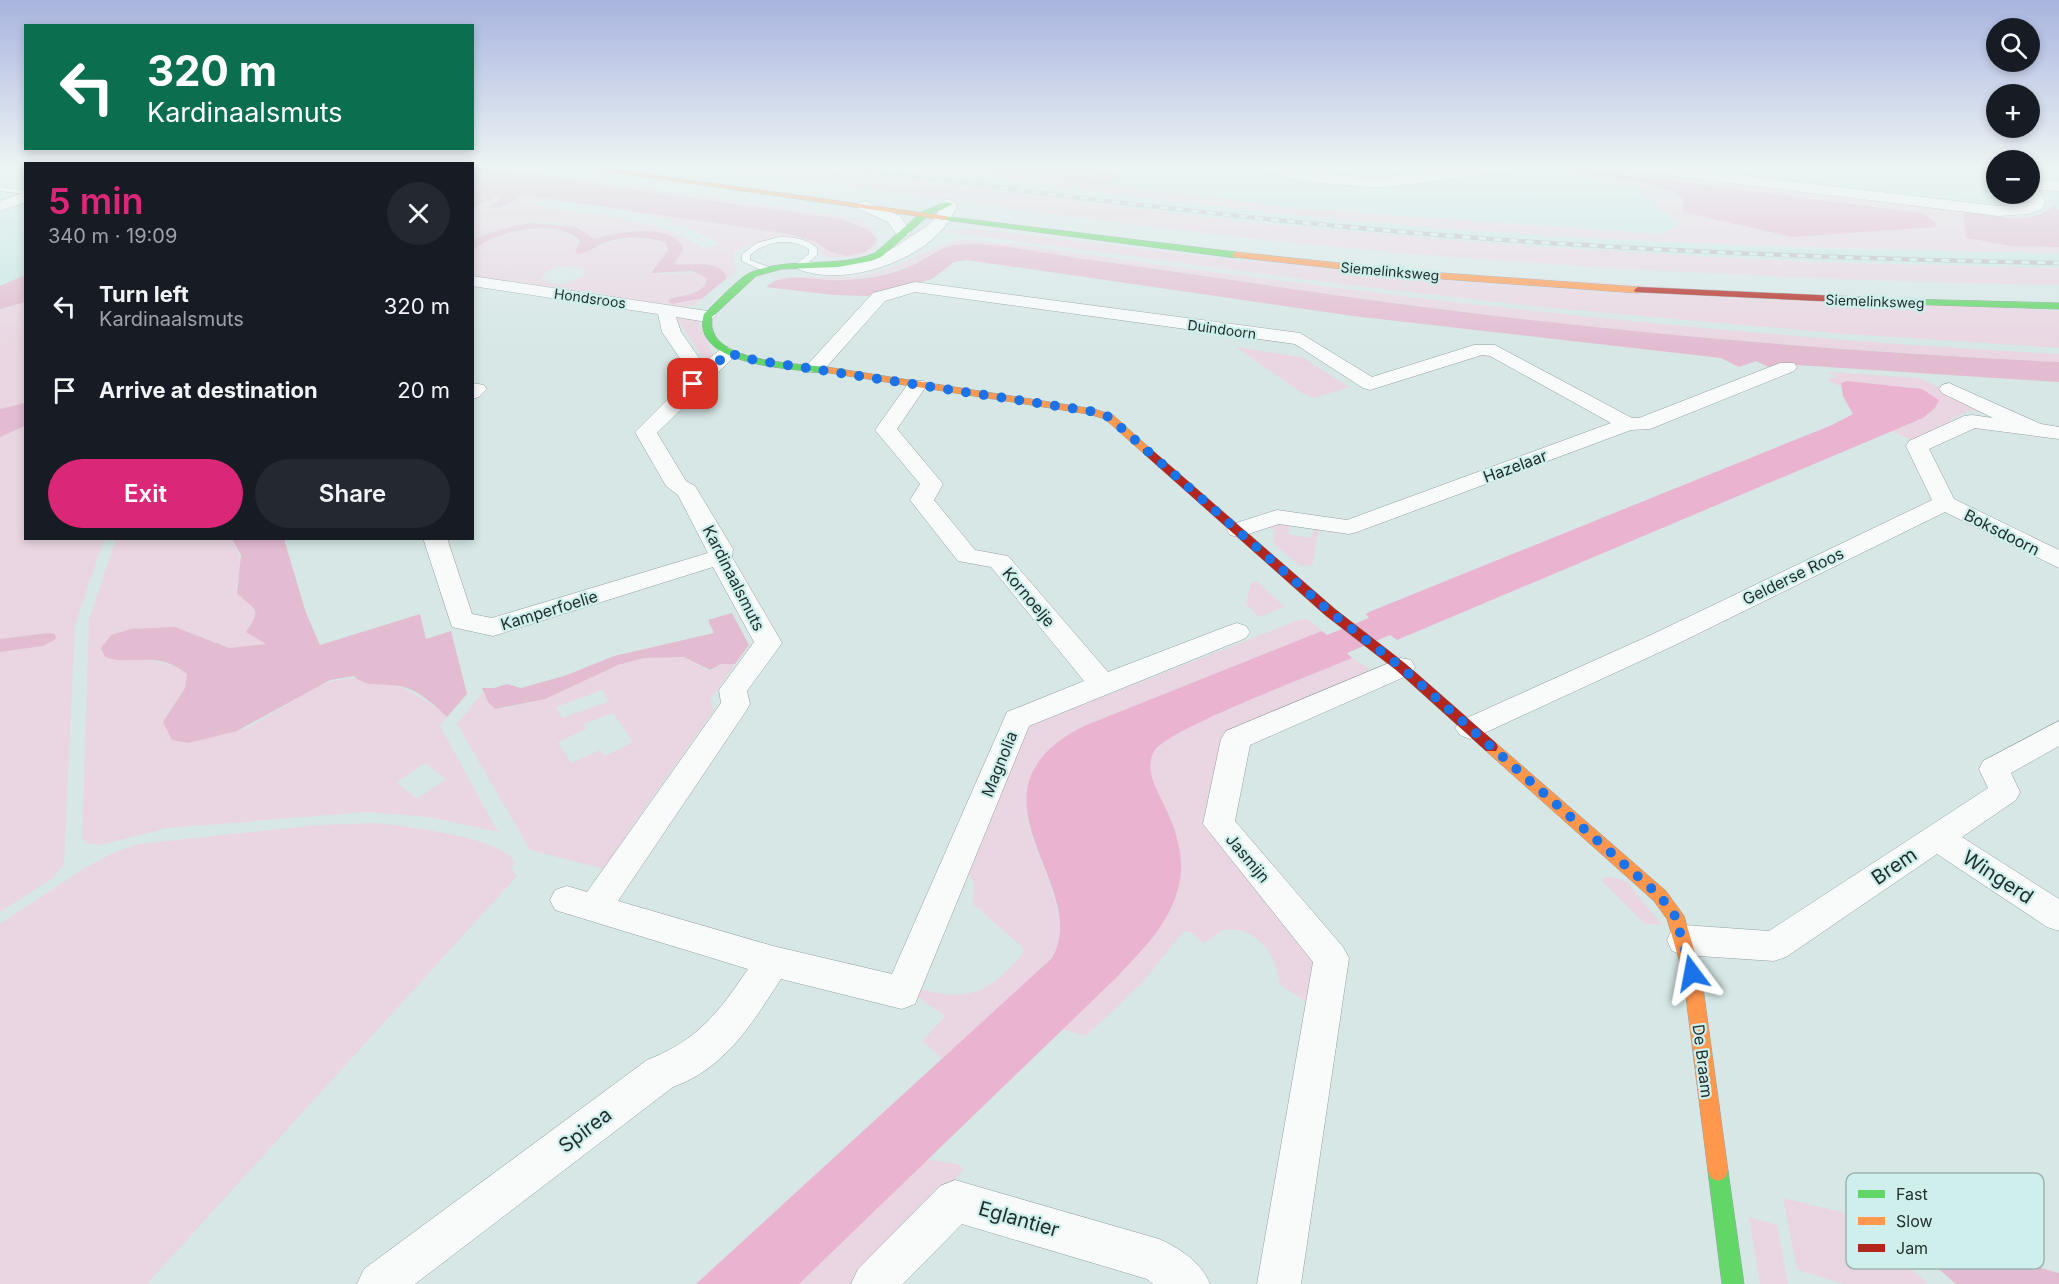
<!DOCTYPE html>
<meta charset="utf-8">
<style>
:root{--surface:#171b24;--page:#242831;--text:#f1f3f6;--muted:#9ea1a6;--accent:#db2777}
body{margin:0;font-family:Inter,sans-serif;background:var(--page);color:var(--text);height:100vh;display:flex;flex-direction:column;font-size:22px;white-space:nowrap}
*{box-sizing:border-box;margin:0}
p{font-size:20px;color:var(--muted)}
.icon{flex:none;width:33px;height:33px;fill:none;stroke:currentColor;stroke-width:2;stroke-linecap:round;stroke-linejoin:round}
.map{position:relative;flex:1;overflow:hidden}
.panel{position:absolute;left:24px;top:162px;width:450px;height:378px;display:flex;flex-direction:column;background:var(--surface);border-radius:0px;box-shadow:0 3px 9px #0003}
.panel>*{flex:none}
.guide{position:absolute;left:24px;top:24px;width:450px;height:126px;border-radius:0px;box-shadow:0 3px 9px #0003;background:#0b6e4f;color:#fff;overflow:hidden}
.controls{position:absolute;left:1986px;top:18px;display:grid;gap:12px}
.controls a{display:grid;place-items:center;width:54px;height:54px;border-radius:50%;background:var(--surface);box-shadow:0 3px 9px #0003;font-size:30px}
.pin{position:absolute;display:grid;place-items:center;width:51px;height:51px;color:#fff;margin:-26px;border-radius:12px;box-shadow:0 3px 9px #0006}
.me{position:absolute;width:66px;margin:-33px;rotate:347deg;stroke-linejoin:round;filter:drop-shadow(0 0 4px #0008)}
.turn{display:flex;align-items:center;gap:21px;height:126px;padding:0 24px;font-size:27px}
.turn .icon{width:78px;height:78px;stroke-width:2.5}
.turn b{display:block;font-size:42px;line-height:51px}
.round{display:grid;place-items:center;flex:none;width:63px;height:63px;border-radius:32px;background:var(--page)}
.overview{display:flex;align-items:center;justify-content:space-between;height:102px;padding:0 24px}
h1{font-size:36px;font-weight:600;line-height:45px;color:var(--accent)}
.action{display:flex;gap:12px;margin-top:auto;padding:12px 24px}
.action a{flex:1;height:69px;border-radius:36px;background:var(--accent);color:#fff;font-size:24px;font-weight:600;line-height:69px;text-align:center}
.action a+a{background:var(--page);color:var(--text)}
ul{padding:0;list-style:none}
li{display:flex;align-items:center;gap:18px;height:84px;padding:0 24px}
li div{flex:1}
li b{display:block;font-size:22px}
li em{font-style:normal}
.map>svg:first-child{display:block}
.built{fill:#c8e8e5}
.green{fill:#e9d6e2;fill-rule:evenodd}
.forest{fill:#e3bcd2}
.water{fill:#eab4d1}
.lines{fill:none;stroke-linecap:round;stroke-linejoin:round}
.lane-casing{stroke:#92a09f;stroke-width:1}
.street-casing{stroke:#92a09f;stroke-width:1}
.fast-casing{stroke:#92a09f;stroke-width:1}
.slow-casing{stroke:#92a09f;stroke-width:1}
.jam-casing{stroke:#92a09f;stroke-width:1}
.lane{fill:#f9fbfb;fill-rule:evenodd}
.street{fill:#f9fbfb;fill-rule:evenodd}
.fast{fill:#63d668;fill-rule:evenodd}
.slow{fill:#ff974d;fill-rule:evenodd}
.jam{fill:#b3261e;fill-rule:evenodd}
.rail-casing{stroke:#b9bdbd;stroke-width:4.5}
.rail{stroke:#ceefec;stroke-width:3;stroke-dasharray:8;stroke-linecap:butt}
.route{stroke:#1a73e8;stroke-width:10;stroke-dasharray:0 18}
.labels{text-anchor:middle;dominant-baseline:central;stroke-width:4.5;stroke-linejoin:round;paint-order:stroke}
.far-street-label{font-size:14px;fill:#1f2c2b;stroke:#ceefec}
.street-label{font-size:16px;fill:#1f2c2b;stroke:#ceefec}
.near-street-label{font-size:20px;fill:#1f2c2b;stroke:#ceefec}
.key{fill:#ceefec;stroke:#9ab4b2;stroke-width:1.5}
.key-label{font-size:16px;fill:#1f2c2b}
</style>
<div class="map">
<svg width="2059" height="1284" viewBox="0 0 2059 1284">
<rect width="100%" height="100%" fill="#d6e7e6"/>
<g class="built">
<polygon points="0,167 25,167 25,210 16,217 25,217 25,275 0,286"/>
<polygon points="815,167 896,167 1305,216 1461,230 1798,249 2059,253 2059,268 1700,257 1416,238 1170,213"/>
<polygon points="974,167 1566,167 1579,178 1637,190 1679,224 1664,234 1656,234 1295,208"/>
<polygon points="1664,167 1996,167 1996,172 1991,172 1996,180 1996,194 2005,194 2008,198 1998,203 1986,203"/>
<polygon points="2030,167 2059,167 2059,210 2054,205"/>
</g>
<g class="green">
<path d="M 477,167 L 494,167 L 855,218 C 868,222 878,230 877,245 C 866,260 839,258 822,256 L 817,246 L 800,239 L 769,239 L 736,250 L 732,259 L 737,270 L 729,279 C 715,259 694,267 674,264 L 682,245 L 630,231 L 593,239 L 561,224 L 541,222 L 488,233 L 473,240 L 473,207 L 496,197 L 503,199 L 489,207 L 499,208 L 524,195 L 790,234 L 816,242 L 830,252 L 847,256 L 865,252 L 867,229 L 841,219 ZM 544,199 C 603,208 668,210 719,244 L 704,249 C 647,211 596,220 534,204 Z"/>
<path d="M 712,167 L 815,167 L 1245,222 L 1511,245 L 1804,262 L 2059,268 L 2059,285 C 1848,281 1638,272 1427,255 C 1188,236 950,200 712,167 Z"/>
<path d="M 896,167 L 973,167 L 1295,208 L 1656,234 L 1664,234 L 1679,224 L 1637,190 L 1579,178 L 1566,167 L 1584,167 L 1579,169 C 1607,187 1648,177 1683,198 L 1684,212 L 1792,237 L 1935,227 L 1914,212 L 1632,176 L 1600,172 L 1589,167 L 1615,167 L 1963,211 L 1967,238 L 2012,246 L 2059,247 L 2059,253 C 1859,250 1660,244 1461,230 C 1272,216 1084,191 896,167 Z"/>
<polygon points="971,228 1236,260 2059,311 2059,348 1846,334 1541,307 1349,285 948,232"/>
<path d="M 537,229 C 563,229 572,230 585,253 C 611,238 637,234 666,243 L 667,253 L 651,271 C 666,279 685,267 707,277 L 707,281 L 699,291 L 671,299 L 670,304 L 703,298 L 693,306 L 674,307 L 608,298 L 606,294 L 578,290 L 570,292 L 473,276 L 472,251 C 487,234 516,231 537,229 ZM 561,266 L 583,268 L 584,274 C 574,284 552,288 541,278 L 547,271 Z"/>
<path d="M 962,240 L 1014,244 C 1361,295 1709,335 2059,354 L 2059,362 C 1834,351 1609,332 1386,302 C 1247,284 1110,261 972,245 L 941,248 L 908,267 L 870,277 L 840,280 L 772,279 C 804,274 837,281 870,274 C 904,267 928,246 962,240 Z"/>
<polygon points="25,302 25,403 0,409 0,309"/>
<polygon points="676,317 697,320 713,355 705,364 699,363 704,359 680,324 674,322"/>
<polygon points="1236,347 1302,357 1349,387 1314,398 1303,394"/>
<path d="M 1826,372 L 1920,378 L 1976,406 L 1980,412 L 1972,410 L 1949,420 L 1953,423 L 1913,441 L 1892,431 C 1909,424 1928,419 1938,403 L 1922,389 L 1847,381 L 1841,383 L 1841,386 L 1829,382 L 1830,378 L 1838,377 Z"/>
<polygon points="25,426 26,538 104,539 75,625 64,864 53,878 0,912 0,652 43,646 48,633 0,639 0,437"/>
<polygon points="1277,522 1290,524 1288,534 1311,538 1315,527 1319,527 1312,566 1299,565 1274,544 1275,530 1268,526"/>
<path d="M 116,538 L 232,539 C 241,557 243,567 236,586 L 242,598 L 250,601 L 255,609 L 255,619 L 268,644 L 229,648 L 175,627 L 111,635 L 101,648 C 112,651 123,655 133,658 C 154,662 169,661 187,674 L 185,688 L 163,721 C 181,724 220,733 236,731 C 251,729 287,704 301,695 C 351,663 405,680 447,717 L 440,726 L 498,832 L 429,817 L 366,812 L 168,828 L 100,845 L 89,844 L 82,839 L 89,620 ZM 425,763 L 446,779 L 417,799 L 397,782 Z"/>
<polygon points="1256,581 1285,607 1259,617 1246,604 1251,583"/>
<path d="M 1301,619 L 1309,620 L 1322,631 L 1084,726 C 1047,750 1015,784 1030,831 C 1038,856 1050,880 1056,905 C 1061,926 1063,939 1052,958 L 943,1059 L 922,1041 L 945,1016 L 918,997 L 916,995 L 919,989 C 960,999 982,998 1011,966 C 1016,961 1021,958 1023,951 L 1021,946 L 973,904 L 974,882 L 967,872 L 1026,727 Z"/>
<path d="M 659,656 L 687,658 L 706,670 L 713,670 L 721,664 L 735,664 L 710,700 L 714,710 L 625,836 L 625,846 L 608,870 L 530,850 L 457,724 L 483,692 L 488,702 L 495,709 C 558,704 600,661 659,656 ZM 603,690 L 608,702 L 562,718 L 556,707 ZM 613,713 L 633,742 L 605,756 L 600,750 L 571,763 L 558,742 L 586,729 L 584,724 Z"/>
<path d="M 1352,658 L 1370,669 L 1362,675 L 1224,734 L 1203,824 L 1315,957 L 1308,1003 L 1279,984 C 1279,958 1256,924 1224,930 C 1218,932 1210,940 1204,944 L 1191,932 L 1184,931 L 1142,983 L 1086,1036 L 1062,1029 L 1141,951 L 1153,781 C 1150,770 1149,760 1155,750 C 1171,728 1318,673 1352,658 Z"/>
<path d="M 376,823 C 404,826 500,837 514,861 L 512,869 L 517,876 L 147,1284 L 0,1284 L 0,924 L 85,868 L 111,854 L 139,844 L 318,825 Z"/>
<polygon points="1608,876 1627,882 1662,925 1645,924 1601,880"/>
<polygon points="927,1159 958,1164 964,1170 851,1284 799,1284"/>
<polygon points="1783,1198 1849,1214 1928,1284 1844,1284 1797,1270"/>
<polygon points="1749,1217 1777,1225 1788,1284 1760,1284"/>
</g>
<g class="forest">
<polygon points="472,167 841,219 867,229 877,239 875,244 865,252 847,256 830,252 816,242 790,234 524,195 499,208 488,207 502,199 496,197 473,207"/>
<polygon points="973,167 1094,167 1126,176 1104,186"/>
<path d="M 2054,205 L 2059,210 L 2059,247 L 2012,246 L 1966,238 L 1963,211 C 1989,215 2035,227 2054,205 Z"/>
<path d="M 533,223 L 576,227 L 594,239 C 617,233 665,222 682,245 L 683,250 L 674,264 C 689,267 721,257 727,278 L 703,298 L 672,304 L 668,302 L 669,299 C 683,295 705,295 707,278 L 692,271 L 651,273 L 668,250 L 666,243 C 645,236 621,235 600,245 C 593,248 587,253 578,254 L 575,252 L 580,242 C 565,216 489,231 473,251 L 473,240 C 492,231 512,226 533,223 Z"/>
<path d="M 952,245 C 997,241 1047,254 1091,260 C 1189,273 1287,289 1385,302 C 1608,332 1834,351 2059,362 L 2059,382 L 1781,364 L 1771,368 L 1756,361 L 1739,367 L 1721,358 L 1353,316 L 967,260 L 954,262 L 932,279 L 868,296 L 834,295 L 766,287 C 784,270 819,282 842,280 C 867,279 893,275 915,264 C 928,257 938,249 952,245 Z"/>
<polygon points="25,275 25,302 0,309 0,286"/>
<polygon points="25,403 25,426 0,437 0,409"/>
<path d="M 232,539 L 284,539 L 306,613 L 320,645 L 420,614 L 426,639 L 451,631 L 467,694 L 447,717 C 434,705 418,689 399,686 C 384,683 365,688 354,676 L 330,680 L 237,731 L 188,743 L 172,740 L 163,722 L 185,688 L 187,674 C 154,649 135,667 105,657 L 101,648 L 111,635 L 131,629 L 175,627 L 229,648 L 266,644 L 246,632 C 264,606 253,610 237,593 L 241,555 Z"/>
<polygon points="732,613 749,645 735,664 721,664 710,670 684,657 644,658 618,665 545,699 495,709 488,702 482,688 494,688 507,684 521,688 567,675 614,656 714,633 708,620"/>
<polygon points="48,633 55,634 56,639 43,646 0,652 0,639"/>
<polygon points="1888,1225 2059,1273 2059,1284 1956,1284"/>
</g>
<g class="water">
<path d="M 1595,167 L 1600,172 L 1632,176 L 1914,212 L 1924,214 L 1936,223 L 1935,227 L 1792,237 L 1683,212 L 1683,198 C 1655,181 1621,180 1589,175 L 1580,172 L 1578,169 Z"/>
<path d="M 1847,381 L 1922,389 L 1939,400 L 1935,408 L 1923,418 L 1397,640 L 1390,635 L 1347,653 L 1352,658 C 1318,673 1170,728 1155,750 C 1141,772 1163,798 1170,818 C 1179,839 1185,867 1178,889 C 1168,926 1142,950 1117,977 L 799,1284 L 696,1284 L 1052,958 C 1094,886 952,793 1084,726 L 1322,631 L 1327,635 L 1369,618 L 1366,614 L 1369,612 L 1832,425 L 1853,414 L 1843,396 L 1841,383 Z"/>
</g>
<g class="lines">
<defs>
<g id="lane">
<polygon points="0,187 26,190 26,194 0,191"/>
<path d="M 779,237 C 793,237 806,238 817,248 L 817,255 L 803,267 L 797,267 L 797,263 L 809,254 L 809,249 C 791,237 766,241 750,255 L 750,260 L 769,267 L 769,271 L 763,271 L 742,261 L 742,254 L 757,243 Z"/>
</g>
<g id="street">
<polygon points="1258,167 1282,167 1303,173 1378,178 1478,167 1522,167 1515,171 1378,188 1303,181 1260,170"/>
<polygon points="1629,167 1672,167 1998,206 2029,203 2025,194 2030,194 2030,181 2059,181 2059,191 2039,190 2045,202 2042,209 2029,214 1998,216 1636,171"/>
<polygon points="26,192 26,202 0,211 0,201"/>
<path d="M 949,199 L 957,204 C 942,253 863,282 816,274 C 809,272 800,272 795,266 L 804,261 L 839,266 L 876,259 L 927,226 L 936,217 L 943,201 Z"/>
<polygon points="865,201 900,216 911,232 909,235 897,235 888,222 859,209 857,206 859,203"/>
<path d="M 472,276 L 714,312 L 716,316 L 707,322 L 676,317 L 681,332 L 702,362 L 705,362 L 721,349 L 728,347 L 738,353 L 657,433 L 686,481 L 695,486 L 733,549 L 732,557 L 782,643 L 747,691 L 750,704 L 746,711 L 618,901 L 773,946 L 892,974 L 1007,712 L 1084,681 L 991,567 L 958,561 L 910,500 L 920,484 L 875,430 L 910,381 L 924,381 L 927,385 L 897,429 L 943,484 L 934,500 L 975,550 L 1008,556 L 1108,672 L 1228,626 L 1237,623 L 1246,626 L 1250,632 L 1246,638 L 1029,726 L 915,1004 L 902,1009 L 781,979 C 752,1023 726,1068 673,1087 L 415,1284 L 357,1284 L 364,1269 L 647,1060 C 697,1041 719,1012 748,969 L 555,910 L 550,900 L 555,890 L 567,886 L 587,892 L 721,703 L 719,690 L 754,642 L 713,567 L 493,636 L 452,627 L 423,538 L 447,538 L 472,614 L 492,618 L 708,553 L 678,495 L 666,486 L 635,432 L 695,372 L 688,370 L 662,332 L 658,314 L 472,286 Z"/>
<polygon points="915,282 1300,333 1372,377 1474,345 1495,345 1632,418 1639,418 1780,363 1794,363 1797,367 1794,371 1650,429 1631,430 1357,532 1349,534 1279,524 1239,537 1230,535 1227,530 1230,525 1277,510 1347,520 1611,423 1490,356 1482,355 1370,390 1363,388 1295,344 915,292 885,301 822,372 808,372 805,368 808,364 873,293"/>
<polygon points="472,383 484,385 487,389 479,397 472,399"/>
<polygon points="1949,383 2041,424 2059,427 2059,439 1975,428 1929,449 1954,499 2059,550 2059,568 1945,512 1673,646 1480,735 1470,739 1460,735 1455,728 1460,721 1653,634 1932,500 1906,446 1909,441 1964,416 1972,415 1993,418 1942,393 1939,389 1942,385"/>
<polygon points="1401,658 1411,660 1415,667 1411,674 1250,745 1235,821 1343,947 1349,958 1301,1284 1257,1284 1313,962 1203,824 1221,739 1226,731"/>
<polygon points="2059,721 2059,746 2011,773 2020,792 2016,800 1962,837 2059,899 2059,931 2047,927 1937,854 1786,957 1774,961 1684,955 1672,951 1667,940 1672,929 1684,925 1769,931 1988,788 1979,769 1983,761"/>
<path d="M 955,1180 L 1159,1239 C 1181,1249 1201,1262 1210,1284 L 1153,1284 L 1147,1279 L 962,1224 L 903,1284 L 851,1284 L 858,1269 L 940,1186 Z"/>
</g>
<g id="fast">
<path d="M 946,202 L 953,204 L 928,216 L 881,257 L 871,261 L 838,267 L 782,269 L 756,276 L 712,317 C 712,321 711,327 713,331 C 722,362 801,364 827,367 L 832,370 L 831,372 C 820,374 809,371 798,370 C 769,367 691,359 704,314 C 715,304 740,276 752,272 C 792,256 836,269 875,253 L 922,212 Z"/>
<polygon points="942,216 1236,252 1240,255 1236,258 945,220 942,220"/>
<polygon points="1905,299 2059,303 2059,309 1902,304 1900,302"/>
<polygon points="1718,1161 1725,1164 1728,1171 1744,1284 1722,1284 1708,1171 1711,1164"/>
</g>
<g id="slow">
<polygon points="578,167 597,167 945,216 949,218 945,220"/>
<polygon points="1236,252 1414,271 1638,287 1642,290 1638,293 1414,277 1233,257 1233,253"/>
<polygon points="827,367 1094,409 1113,415 1153,451 1147,454 1143,453 1105,419 1088,414 823,372 822,370"/>
<polygon points="1491,742 1496,743 1666,891 1684,916 1701,973 1728,1171 1725,1178 1718,1181 1711,1178 1708,1171 1683,973 1667,919 1654,901 1486,751 1484,747 1486,743"/>
</g>
<g id="jam">
<polygon points="1638,287 1905,299 1910,302 1905,305 1635,292 1634,290"/>
<polygon points="1147,448 1151,449 1335,609 1406,664 1496,743 1498,747 1496,751 1486,751 1396,670 1325,615 1143,453 1143,449"/>
</g>
</defs>
<use href="#lane" class="lane-casing"/>
<use href="#street" class="street-casing"/>
<use href="#fast" class="fast-casing"/>
<use href="#slow" class="slow-casing"/>
<use href="#jam" class="jam-casing"/>
<use href="#lane" class="lane"/>
<use href="#street" class="street"/>
<use href="#fast" class="fast"/>
<use href="#slow" class="slow"/>
<use href="#jam" class="jam"/>
<defs>
<path id="rail" d="M 842,167 C 1045,194 1248,220 1452,236 C 1654,252 1856,259 2059,263"/>
</defs>
<use href="#rail" class="rail-casing"/>
<use href="#rail" class="rail"/>
</g>
<linearGradient id="sky" x2="0" y2="1"><stop stop-color="#a9b4df"/><stop offset="0.48" stop-color="#edf4f4"/><stop offset="1" stop-color="#edf4f4" stop-opacity="0"/></linearGradient>
<rect width="2059" height="347" fill="url(#sky)"/>
<g class="lines">
<polyline class="route" points="693,384 728,353 754,360 1090,411 1109,417 1330,612 1401,667 1660,896 1675,916 1692,973"/>
</g>
<g class="labels">
<g class="far-street-label">
<text transform="translate(1390 271) rotate(5)">Siemelinksweg</text>
<text transform="translate(590 298) rotate(8)">Hondsroos</text>
<text transform="translate(1875 301) rotate(2)">Siemelinksweg</text>
<text transform="translate(1222 329) rotate(8)">Duindoorn</text>
</g>
<g class="street-label">
<text transform="translate(1515 466) rotate(-20)">Hazelaar</text>
<text transform="translate(2002 532) rotate(27)">Boksdoorn</text>
<text transform="translate(1793 576) rotate(-26)">Gelderse Roos</text>
<text transform="translate(734 578) rotate(63)">Kardinaalsmuts</text>
<text transform="translate(1029 597) rotate(50)">Kornoelje</text>
<text transform="translate(549 610) rotate(-17)">Kamperfoelie</text>
<text transform="translate(999 764) rotate(-68)">Magnolia</text>
<text transform="translate(1248 858) rotate(50)">Jasmijn</text>
<text transform="translate(1703 1061) rotate(83)">De Braam</text>
</g>
<g class="near-street-label">
<text transform="translate(1894 866) rotate(-34)">Brem</text>
<text transform="translate(1998 877) rotate(33)">Wingerd</text>
<text transform="translate(585 1130) rotate(-37)">Spirea</text>
<text transform="translate(1019 1219) rotate(16)">Eglantier</text>
</g>
</g>
<rect x="1846" y="1173" width="198" height="96" rx="9" class="key"/>
<rect x="1858" y="1190" width="27" height="8" fill="#63d668"/>
<rect x="1858" y="1217" width="27" height="8" fill="#ff974d"/>
<rect x="1858" y="1244" width="27" height="8" fill="#b3261e"/>
<g class="key-label">
<text x="1896" y="1200">Fast</text>
<text x="1896" y="1227">Slow</text>
<text x="1896" y="1254">Jam</text>
</g>
</svg>
<div class="controls">
<a><svg class="icon" aria-label="search" viewBox="0 0 24 24"><circle cx="10" cy="10" r="6"/><path d="M15 15l6 6"/></svg></a>
<a>+</a>
<a>−</a>
</div>
<div class="pin" style="left:693px;top:384px;background:#d93025"><svg class="icon" aria-label="arrive" viewBox="0 0 24 24"><path d="M6 21V4h12l-3 4 3 4H6"/></svg></div>
<svg class="me" style="left:1692px;top:973px" viewBox="-20 -20 40 40"><path d="M0-17L14 15 0 8-14 15z" fill="#1a73e8" stroke="#fff" stroke-width="4"/></svg>
<div class="guide">
<div class="turn"><svg class="icon" aria-label="left" viewBox="0 0 24 24"><path d="M17 20v-9H6M10 6l-5 5 5 5"/></svg><div><b>320 m</b>Kardinaalsmuts</div></div>
</div>
<section class="panel">
<div class="overview"><div><h1>5 min</h1><p>340 m · 19:09</p></div><a class="round"><svg class="icon" aria-label="close" viewBox="0 0 24 24"><path d="M6 6l12 12M18 6L6 18"/></svg></a></div>
<ul>
<li><svg class="icon" aria-label="left" viewBox="0 0 24 24"><path d="M17 20v-9H6M10 6l-5 5 5 5"/></svg><div><b>Turn left</b><p>Kardinaalsmuts</p></div><em>320 m</em></li>
<li><svg class="icon" aria-label="arrive" viewBox="0 0 24 24"><path d="M6 21V4h12l-3 4 3 4H6"/></svg><div><b>Arrive at destination</b></div><em>20 m</em></li>
</ul>
<div class="action"><a>Exit</a><a>Share</a></div>
</section>
</div>
